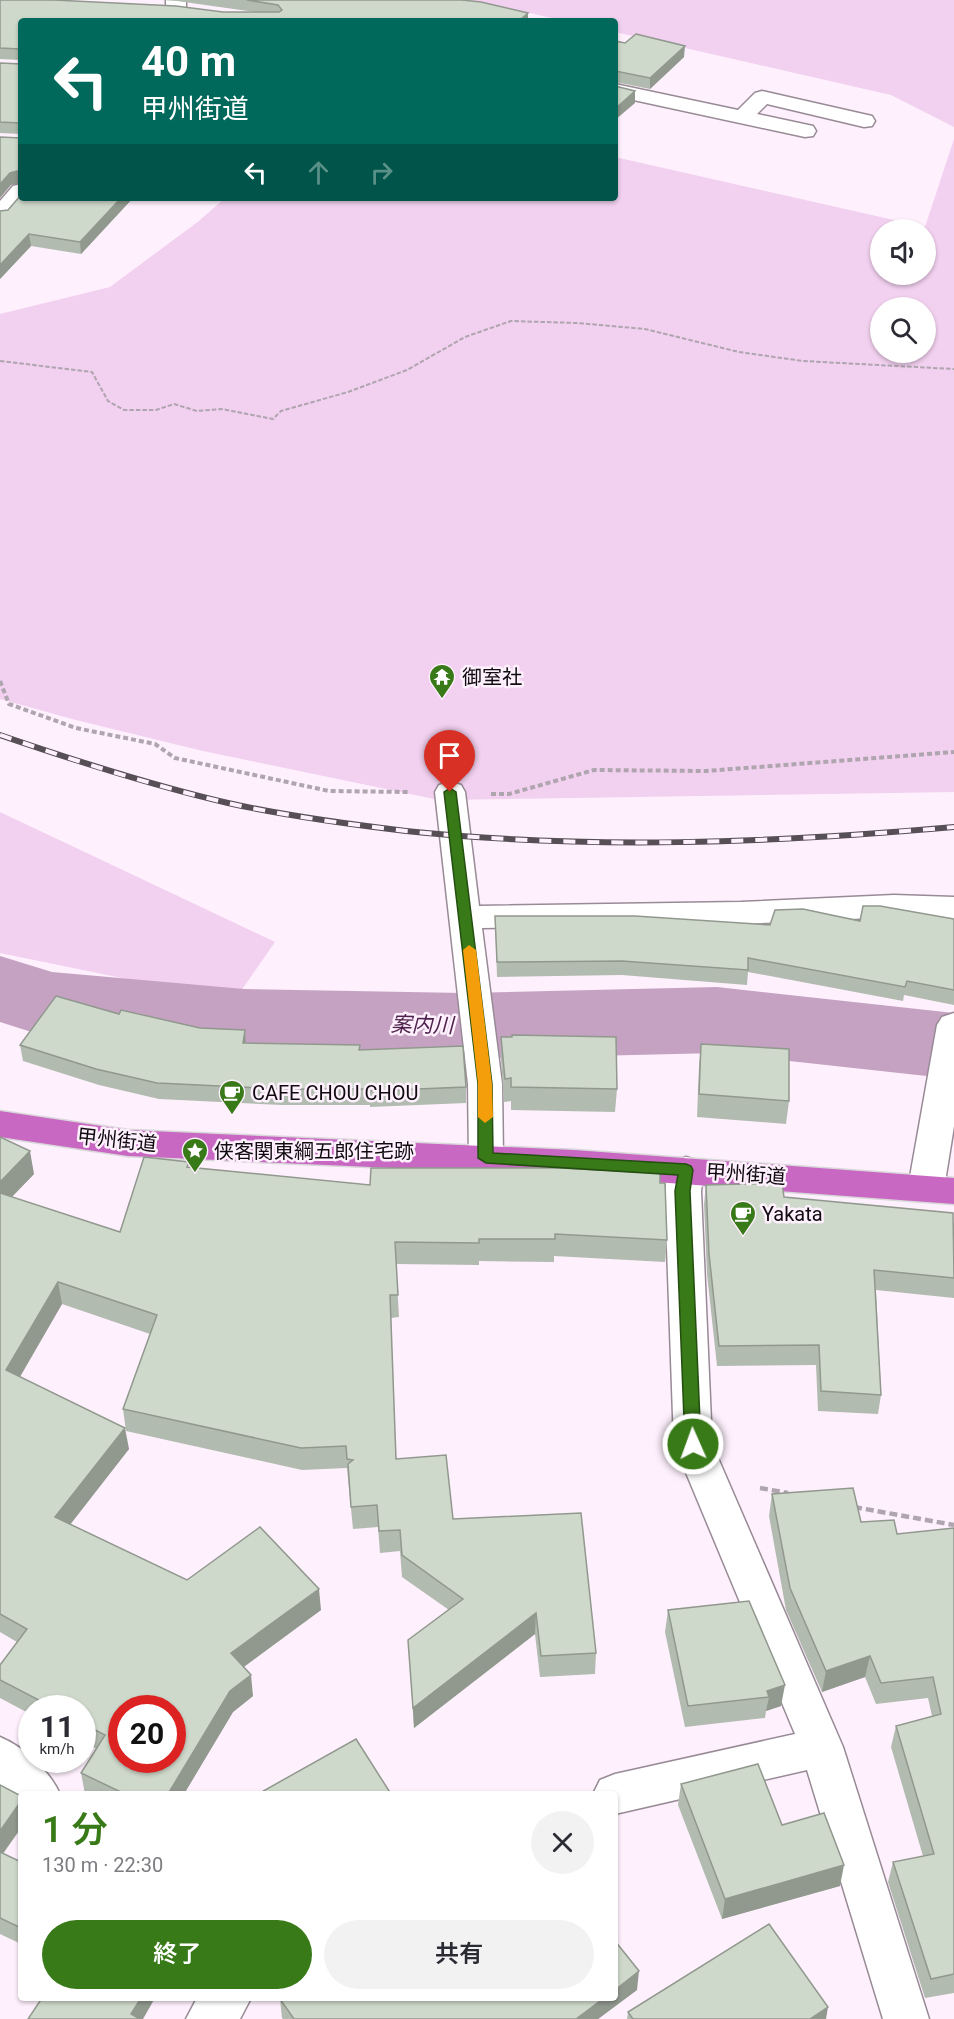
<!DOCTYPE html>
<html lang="ja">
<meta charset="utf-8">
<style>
:root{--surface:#fff;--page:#f2f2f3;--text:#2b2b33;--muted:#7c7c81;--accent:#387918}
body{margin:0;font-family:Roboto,"Noto Sans JP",sans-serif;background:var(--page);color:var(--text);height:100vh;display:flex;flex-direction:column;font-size:22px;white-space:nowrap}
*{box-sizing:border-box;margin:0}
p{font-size:20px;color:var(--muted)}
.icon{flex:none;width:33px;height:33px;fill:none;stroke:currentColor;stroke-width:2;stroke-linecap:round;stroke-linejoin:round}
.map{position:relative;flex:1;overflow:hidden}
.side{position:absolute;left:18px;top:1791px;width:600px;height:210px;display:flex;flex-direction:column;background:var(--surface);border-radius:6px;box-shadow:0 2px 4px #0004}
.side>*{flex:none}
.banner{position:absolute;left:18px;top:18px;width:600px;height:183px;border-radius:6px;box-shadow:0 2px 4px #0004;background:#00695c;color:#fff;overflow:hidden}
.buttons{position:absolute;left:870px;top:219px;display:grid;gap:12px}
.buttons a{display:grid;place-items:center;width:66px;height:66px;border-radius:50%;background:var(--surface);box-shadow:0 2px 4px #0004;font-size:30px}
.speed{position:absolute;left:18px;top:1695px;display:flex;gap:12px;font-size:30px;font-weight:700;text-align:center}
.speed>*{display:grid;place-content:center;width:78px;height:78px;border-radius:50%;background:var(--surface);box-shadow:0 2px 4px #0004;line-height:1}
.speed small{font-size:15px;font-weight:400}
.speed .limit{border:9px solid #d22;background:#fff;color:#111}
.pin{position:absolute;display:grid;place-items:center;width:51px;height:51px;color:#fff;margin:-62px -26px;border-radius:50% 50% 50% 0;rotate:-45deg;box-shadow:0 0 6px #0007}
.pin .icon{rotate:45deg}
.me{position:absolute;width:66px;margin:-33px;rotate:358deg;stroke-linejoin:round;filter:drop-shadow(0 0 4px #0008)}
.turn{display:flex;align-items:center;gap:21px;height:126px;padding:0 24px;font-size:27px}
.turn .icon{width:78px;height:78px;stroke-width:2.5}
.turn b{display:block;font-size:42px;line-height:51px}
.lanes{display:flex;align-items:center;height:57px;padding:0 24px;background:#0003;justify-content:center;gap:30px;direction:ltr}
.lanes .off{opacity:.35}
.round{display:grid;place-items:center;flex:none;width:63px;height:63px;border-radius:32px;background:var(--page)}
.summary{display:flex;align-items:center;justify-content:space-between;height:102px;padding:0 24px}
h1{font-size:36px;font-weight:600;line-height:45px;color:var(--accent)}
.cta{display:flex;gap:12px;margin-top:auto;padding:12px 24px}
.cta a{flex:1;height:69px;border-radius:36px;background:var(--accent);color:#fff;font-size:24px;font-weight:600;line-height:69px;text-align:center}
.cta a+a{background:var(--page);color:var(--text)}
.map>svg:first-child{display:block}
.green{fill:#f2d0ef;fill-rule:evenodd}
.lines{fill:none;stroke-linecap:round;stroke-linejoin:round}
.river{fill:#c5a2c2;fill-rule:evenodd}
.minor-casing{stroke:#988b96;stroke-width:3}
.highway-casing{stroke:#d9d8d9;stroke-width:3}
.path-far2{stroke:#afa5af;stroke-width:2;stroke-dasharray:4.5 2;stroke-linecap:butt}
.path-far1{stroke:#afa5af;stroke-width:4;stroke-dasharray:5 3;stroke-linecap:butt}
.path{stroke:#afa5af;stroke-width:4.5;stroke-dasharray:8 4;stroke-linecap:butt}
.minor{fill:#fff;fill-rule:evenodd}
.highway{fill:#c868c3;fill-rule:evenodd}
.rail-casing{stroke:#564f55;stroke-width:6}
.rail{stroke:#fef0fd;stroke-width:4;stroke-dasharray:12;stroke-linecap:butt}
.wall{fill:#b2bbaf}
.shaded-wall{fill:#91988e}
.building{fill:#cfd9cb;stroke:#91988e;stroke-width:1.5;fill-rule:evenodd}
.route{fill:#387918;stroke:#244f10;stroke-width:1.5}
.slow{fill:#f59e0b}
.labels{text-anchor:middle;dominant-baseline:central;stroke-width:5;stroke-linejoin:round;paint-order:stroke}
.poi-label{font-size:20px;fill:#0f0b0f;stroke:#fef0fd;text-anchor:start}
.street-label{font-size:20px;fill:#0f0b0f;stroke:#fef0fd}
.water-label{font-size:21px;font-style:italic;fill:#4e224c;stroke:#fef0fd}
</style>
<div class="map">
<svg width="954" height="2019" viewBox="0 0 954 2019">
<rect width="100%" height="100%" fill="#fef0fd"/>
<g class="green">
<polygon points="447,0 954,0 954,127 891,95 615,32 615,21 565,21 512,9"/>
<path d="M 954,139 L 954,792 L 439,800 L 203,751 L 76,720 L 0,699 L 0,314 L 110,287 L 199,221 L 225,198 L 615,198 L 615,157 L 925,227 ZM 880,230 L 926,230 L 926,274 L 880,274 ZM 880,308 L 926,308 L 926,352 L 880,352 Z"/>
<polygon points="0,812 275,942 234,1001 0,953"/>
</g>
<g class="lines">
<polygon class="river" points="0,956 52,972 244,989 464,993 717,987 954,1013 954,1079 717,1053 464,1059 244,1055 44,1036 0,1022"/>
<defs>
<g id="minor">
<rect x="166" y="0" width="20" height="21"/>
<polygon points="615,84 738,110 755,93 762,91 872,116 875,121 872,126 864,127 767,104 757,114 813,126 816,131 813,136 805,137 615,96"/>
<polygon points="21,184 21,198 27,198 8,220 0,222 0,201 13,186"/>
<polygon points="450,782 461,785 465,792 479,906 741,902 894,895 954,897 954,919 894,917 741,924 482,928 502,1084 503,1158 498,1167 486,1171 474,1167 469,1158 468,1084 435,792 439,785"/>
<polygon points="954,1013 954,1126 944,1188 938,1197 926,1201 914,1197 908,1188 937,1025 942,1017"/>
<polygon points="686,1157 698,1161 704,1170 701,1191 712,1444 843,1747 929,2019 883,2019 807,1770 615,1814 615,1794 593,1794 600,1780 615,1774 795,1734 674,1444 665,1191 668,1170 674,1161"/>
<path d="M 0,1737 C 24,1747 49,1770 60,1794 L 21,1794 L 21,1807 L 0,1786 Z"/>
<polygon points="197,1998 251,1998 240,2019 186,2019"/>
</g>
<polygon id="highway" points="0,1111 128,1130 574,1150 954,1178 954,1204 574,1176 128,1156 0,1137"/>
</defs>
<use href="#minor" class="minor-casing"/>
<use href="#highway" class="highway-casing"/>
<polyline class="path-far2" points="0,361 92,372 108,401 124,410 156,410 174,404 197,411 222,409 273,419 281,411 348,392 407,370 465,337 511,321 577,323 645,329 739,352 803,361 954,369"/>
<g class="path-far1">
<polyline points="0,681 9,704 76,728 155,744 175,758 329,791 408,792"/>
<polyline points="439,738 443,756"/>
<polyline points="491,794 509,794 594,770 706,771 954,752"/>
</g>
<g class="path">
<polyline points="760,1488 788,1493"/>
<polyline points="854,1507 954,1525"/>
</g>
<use href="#minor" class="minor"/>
<use href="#highway" class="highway"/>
<defs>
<path id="rail" d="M 0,735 C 76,761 150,785 228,803 C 286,816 347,824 406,831 C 589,850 771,843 954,827"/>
</defs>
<use href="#rail" class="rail-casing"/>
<use href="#rail" class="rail"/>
</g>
<g class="wall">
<polygon points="0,0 223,12 255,12 177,1 162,0 462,0 528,13 528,21 21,21 21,60 0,59"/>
<polygon points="615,41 684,57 650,89 615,82"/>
<polygon points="0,63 21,64 21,134 0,133"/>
<polygon points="21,198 133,198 81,254 31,246 0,279 0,211 8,210"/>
<polygon points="495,916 770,925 860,921 954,919 954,1005 904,995 903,1001 748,972 747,985 622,975 497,977"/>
<polygon points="119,1014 200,1028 245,1030 246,1044 360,1050 466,1087 466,1103 370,1107 370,1105 282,1105 159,1099 99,1085 23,1061 20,1045"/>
<polygon points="501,1037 617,1089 615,1112 511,1110 511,1101 504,1102 501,1060"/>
<polygon points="701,1044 789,1101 786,1124 697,1117 699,1066"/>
<polygon points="0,1137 34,1174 12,1197 120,1232 189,1167 370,1185 660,1183 667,1240 665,1262 554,1256 554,1262 479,1261 479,1265 396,1264 399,1317 391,1318 396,1459 453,1519 596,1653 595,1674 540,1677 535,1634 414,1728 408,1640 449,1610 402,1577 400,1551 380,1553 378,1527 353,1529 347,1468 302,1470 126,1431 123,1409 150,1334 62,1304 20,1377 129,1449 70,1524 187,1580 321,1610 244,1667 253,1696 233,1712 184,1794 85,1794 81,1773 97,1749 82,1741 82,1708 32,1708 32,1715 0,1698 0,1665 17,1642 0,1632"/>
<polygon points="706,1185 954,1223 954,1298 876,1290 881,1395 878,1414 818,1411 816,1365 717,1366 707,1274 704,1204"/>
<polygon points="772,1494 897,1534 954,1528 954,1993 925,1998 888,1882 893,1862 923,1856 891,1747 896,1726 932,1716 928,1698 876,1704 865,1677 822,1692 786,1610 769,1516"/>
<polygon points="668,1610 781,1706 766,1711 765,1718 685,1727 665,1632"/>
<polygon points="681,1784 840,1886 722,1919 678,1805"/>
<polygon points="0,1785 21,1796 21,1828 3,1854 21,1862 21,1944 0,1934"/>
<polygon points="637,1990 598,2019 283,2019 282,2018 280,1999 615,1998"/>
<polygon points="628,2012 826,2019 627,2019"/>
</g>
<g class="shaded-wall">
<polygon points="528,13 528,21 520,21 520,20"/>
<polygon points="685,46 684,57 650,89 650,78"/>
<polygon points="635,91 635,103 615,120 615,109"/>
<polygon points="21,170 21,183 11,185 0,198 0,184 10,173"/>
<polygon points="121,198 133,198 81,254 80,242"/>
<polygon points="29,234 31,246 0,279 0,265"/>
<polygon points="245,1030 246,1046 243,1043"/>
<polygon points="30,1151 34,1174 0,1209 0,1182"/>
<polygon points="58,1282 62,1304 11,1392 6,1370"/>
<polygon points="125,1428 129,1449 59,1539 55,1517"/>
<polygon points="319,1589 321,1610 234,1674 231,1653"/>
<polygon points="536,1613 535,1634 414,1728 413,1708"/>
<polygon points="870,1656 865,1677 822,1692 826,1671"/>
<polygon points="251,1675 253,1696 233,1712 184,1794 168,1794 230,1691"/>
<polygon points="785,1685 781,1706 766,1711 769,1697 767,1691"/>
<polygon points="21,1801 21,1828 0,1857 0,1831"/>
<polygon points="844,1865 840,1886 722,1919 725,1899"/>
<polygon points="639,1971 637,1990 598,2019 576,2019 604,1998 615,1998 615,1990"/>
<polygon points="141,1998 155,1998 143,2019 132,2019 131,2014"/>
<polygon points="828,2007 826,2019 810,2019"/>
</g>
<g class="building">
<polygon points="0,0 54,0 176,6 223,12 279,12 282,10 278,5 247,0 462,0 481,2 528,13 520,20 524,21 21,21 21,49 0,48"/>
<polygon points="636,34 685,46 650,78 615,71 615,41 625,43"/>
<polygon points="0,63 21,64 21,123 0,122"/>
<polygon points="615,86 635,91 615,109"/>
<polygon points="21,135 21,174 21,170 10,173 0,184 0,137 21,138"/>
<polygon points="21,195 21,198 121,198 80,242 29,234 0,265 0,211 8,210"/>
<polygon points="863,906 880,906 954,919 954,990 907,981 905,987 748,958 748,970 622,961 497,962 495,916 635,916 770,925 775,910 803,909 860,921"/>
<polygon points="56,996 119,1014 121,1010 200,1028 245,1030 243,1043 360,1045 359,1050 463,1046 466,1087 369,1091 369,1089 280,1089 157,1083 96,1069 20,1045"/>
<polygon points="512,1035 616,1037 617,1089 511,1087 511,1078 505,1079 501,1037 512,1037"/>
<polygon points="701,1044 789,1049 789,1101 699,1094"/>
<polygon points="0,1137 30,1151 0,1182"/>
<path d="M 144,1157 L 189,1162 L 187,1167 L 370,1185 L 371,1168 L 561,1168 L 660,1173 L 660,1183 L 665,1183 L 667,1240 L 555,1234 L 555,1239 L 479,1239 L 479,1243 L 395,1242 L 398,1295 L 390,1295 L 396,1459 L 446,1455 L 453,1519 L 581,1513 L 596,1653 L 541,1656 L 536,1613 L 413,1708 L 408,1640 L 463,1599 L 402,1555 L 400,1530 L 379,1531 L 377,1505 L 351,1507 L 348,1464 L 353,1460 L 347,1459 L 346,1446 L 301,1448 L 123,1409 L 157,1315 L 58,1282 L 6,1370 L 125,1428 L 55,1517 L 187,1580 L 260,1527 L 319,1589 L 231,1653 L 251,1675 L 230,1691 L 168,1794 L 125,1794 L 81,1773 L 105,1735 L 82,1723 L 82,1708 L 54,1708 L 0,1680 L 0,1665 L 27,1629 L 0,1614 L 0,1193 L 120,1232 ZM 122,1708 L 172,1708 L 172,1760 L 122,1760 Z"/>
<polygon points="782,1183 784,1197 953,1213 954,1278 874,1270 881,1395 821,1391 819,1345 719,1346 709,1254 706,1185"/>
<polygon points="853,1488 861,1522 894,1520 897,1534 954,1528 954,1974 931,1979 893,1862 934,1854 896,1726 941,1714 933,1677 881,1683 870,1656 826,1671 790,1588 772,1494"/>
<polygon points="749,1601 785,1685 767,1691 769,1697 688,1706 668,1610"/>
<polygon points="356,1739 391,1794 258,1794"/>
<polygon points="758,1764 782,1825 824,1813 844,1865 725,1899 681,1784"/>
<polygon points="0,1785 21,1796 21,1801 0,1831"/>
<polygon points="0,1852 21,1862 21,1928 0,1918"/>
<polygon points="769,1924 828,2007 810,2019 633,2019 628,2012"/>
<polygon points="615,1941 639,1971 615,1990"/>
<polygon points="42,1998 141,1998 131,2014 140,2019 28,2019"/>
<polygon points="282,1998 604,1998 576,2019 294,2019 280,1999"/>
</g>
<polygon class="route" points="450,788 456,792 492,1084 493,1153 686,1164 691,1166 693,1170 690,1191 701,1444 699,1449 693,1451 688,1449 685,1444 675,1191 678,1175 486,1163 478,1158 478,1084 444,792"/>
<polygon class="slow" points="469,945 476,950 492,1084 493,1117 485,1123 478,1117 478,1084 463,950"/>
<defs>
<symbol id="temple-pin" viewBox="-11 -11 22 30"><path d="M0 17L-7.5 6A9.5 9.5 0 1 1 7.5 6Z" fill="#387918" stroke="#fef0fd"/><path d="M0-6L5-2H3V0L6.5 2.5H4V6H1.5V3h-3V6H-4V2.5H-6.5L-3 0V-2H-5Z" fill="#fff"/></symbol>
<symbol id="cafe-pin" viewBox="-11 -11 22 30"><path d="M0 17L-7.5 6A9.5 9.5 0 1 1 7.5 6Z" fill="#387918" stroke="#fef0fd"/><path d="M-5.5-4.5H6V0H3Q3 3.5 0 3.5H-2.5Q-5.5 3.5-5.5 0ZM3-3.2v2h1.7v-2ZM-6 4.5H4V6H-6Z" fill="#fff"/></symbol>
<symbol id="sight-pin" viewBox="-11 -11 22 30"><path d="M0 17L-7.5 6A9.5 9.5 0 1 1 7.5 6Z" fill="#387918" stroke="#fef0fd"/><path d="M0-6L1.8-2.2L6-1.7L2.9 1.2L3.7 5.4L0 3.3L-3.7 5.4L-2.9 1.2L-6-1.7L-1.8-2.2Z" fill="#fff"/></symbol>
</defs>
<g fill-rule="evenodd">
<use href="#temple-pin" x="427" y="662" width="30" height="40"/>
<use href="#cafe-pin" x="217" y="1078" width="30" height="40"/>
<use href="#sight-pin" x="180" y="1136" width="30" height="40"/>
<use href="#cafe-pin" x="728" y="1199" width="30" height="40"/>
</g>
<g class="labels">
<g class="poi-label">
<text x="462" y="677">御室社</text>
<text x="252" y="1093">CAFE CHOU CHOU</text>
<text x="214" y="1151">侠客関東綱五郎住宅跡</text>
<text x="762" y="1214">Yakata</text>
</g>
<g class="street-label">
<text transform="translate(117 1140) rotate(6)">甲州街道</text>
<text transform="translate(746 1174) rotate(4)">甲州街道</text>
</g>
<g class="water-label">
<text transform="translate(422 1025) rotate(1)">案内川</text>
</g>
</g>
</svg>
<div class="buttons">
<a><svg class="icon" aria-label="sound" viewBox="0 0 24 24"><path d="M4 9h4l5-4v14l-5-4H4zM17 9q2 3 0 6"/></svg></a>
<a><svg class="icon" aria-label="search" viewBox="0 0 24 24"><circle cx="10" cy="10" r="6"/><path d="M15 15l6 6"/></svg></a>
</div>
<div class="speed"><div>11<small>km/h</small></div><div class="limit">20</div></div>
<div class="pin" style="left:450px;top:792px;background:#d93025"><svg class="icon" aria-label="arrive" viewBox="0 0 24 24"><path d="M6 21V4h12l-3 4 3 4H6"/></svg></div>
<svg class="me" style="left:693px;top:1444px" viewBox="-20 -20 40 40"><circle r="17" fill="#387918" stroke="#fff" stroke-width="3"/><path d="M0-11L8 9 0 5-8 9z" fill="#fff"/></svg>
<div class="banner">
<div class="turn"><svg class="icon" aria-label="left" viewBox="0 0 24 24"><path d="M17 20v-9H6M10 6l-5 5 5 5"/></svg><div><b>40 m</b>甲州街道</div></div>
<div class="lanes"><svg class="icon" aria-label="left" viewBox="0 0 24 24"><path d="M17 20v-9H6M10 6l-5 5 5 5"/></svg><svg class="icon off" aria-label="ahead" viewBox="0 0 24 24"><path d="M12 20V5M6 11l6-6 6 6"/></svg><svg class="icon off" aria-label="right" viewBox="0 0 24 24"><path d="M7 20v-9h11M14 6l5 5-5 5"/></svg></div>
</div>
<section class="side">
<div class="summary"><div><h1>1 分</h1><p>130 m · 22:30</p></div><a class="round"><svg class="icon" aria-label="close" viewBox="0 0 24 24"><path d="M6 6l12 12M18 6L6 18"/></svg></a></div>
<div class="cta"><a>終了</a><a>共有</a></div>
</section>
</div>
